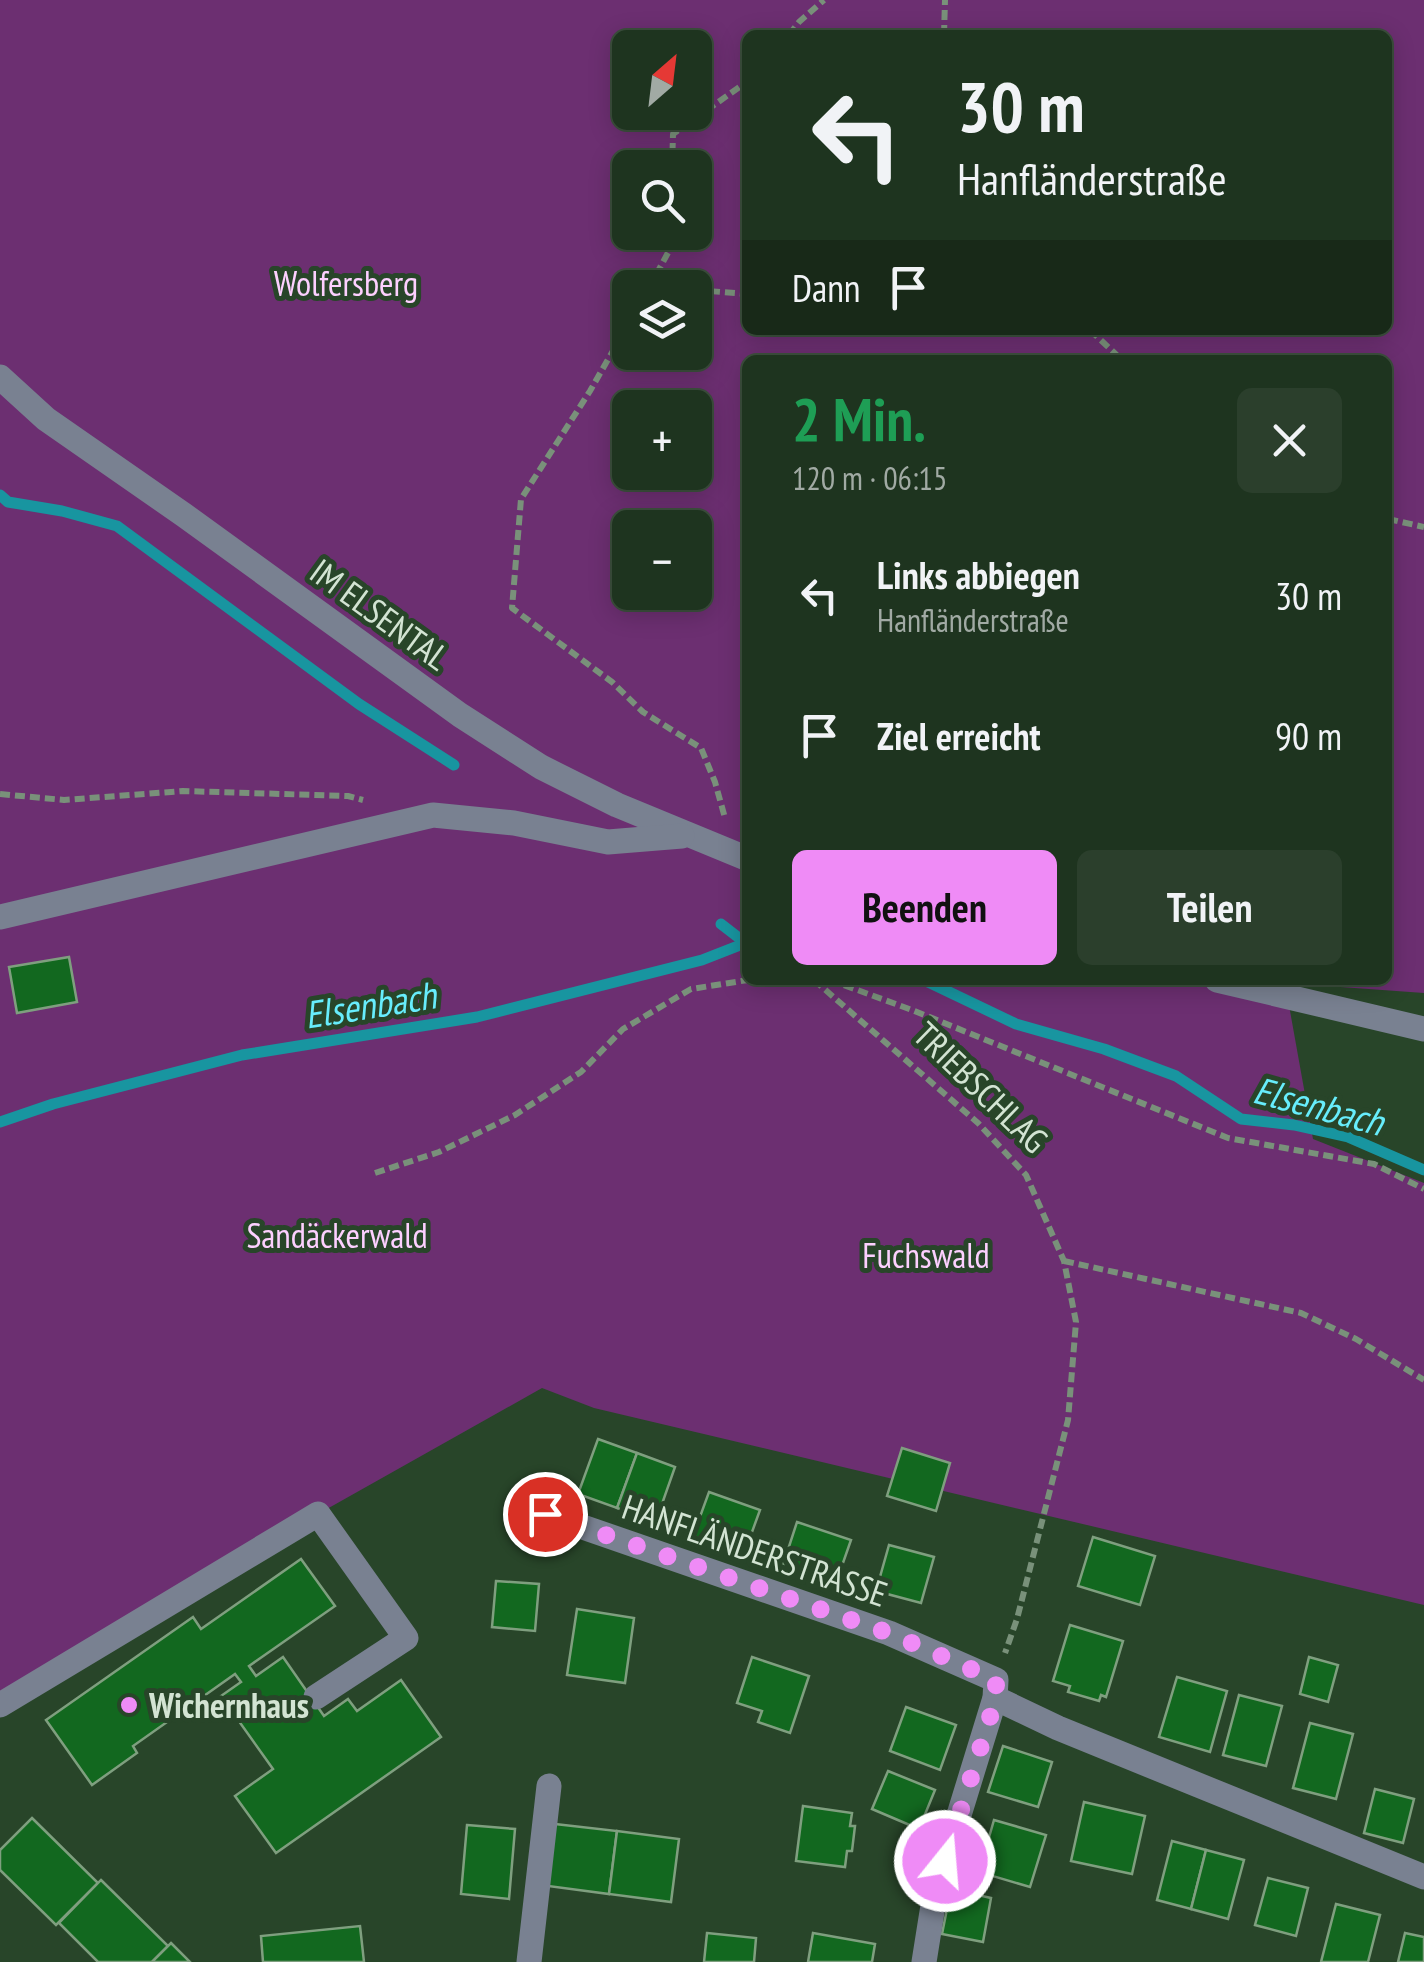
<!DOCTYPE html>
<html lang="de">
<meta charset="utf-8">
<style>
:root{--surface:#1e341f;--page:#2b3f2c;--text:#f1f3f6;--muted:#a1aaa4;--line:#3c4f3d;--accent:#ef8bf6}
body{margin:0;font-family:"PT Sans Narrow",sans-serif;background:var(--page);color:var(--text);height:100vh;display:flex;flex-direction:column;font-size:38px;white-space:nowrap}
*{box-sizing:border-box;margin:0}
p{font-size:32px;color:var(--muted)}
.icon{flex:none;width:55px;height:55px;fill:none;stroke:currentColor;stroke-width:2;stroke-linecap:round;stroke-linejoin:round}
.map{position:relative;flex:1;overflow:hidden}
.details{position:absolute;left:742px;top:355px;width:650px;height:630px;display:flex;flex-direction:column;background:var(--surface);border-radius:15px;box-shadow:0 5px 25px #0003,0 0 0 2px var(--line)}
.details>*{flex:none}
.hud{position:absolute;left:742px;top:30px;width:650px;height:305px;border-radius:15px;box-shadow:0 5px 25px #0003,0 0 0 2px var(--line);background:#1e341f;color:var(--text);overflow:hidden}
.needle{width:65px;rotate:28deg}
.buttons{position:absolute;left:612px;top:30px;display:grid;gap:20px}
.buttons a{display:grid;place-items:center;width:100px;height:100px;border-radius:15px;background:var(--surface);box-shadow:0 5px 25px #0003,0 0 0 2px var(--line);font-size:50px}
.pin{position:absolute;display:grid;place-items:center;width:85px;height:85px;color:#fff;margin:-42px;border:5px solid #fff;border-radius:50%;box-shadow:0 2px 10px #0007}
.me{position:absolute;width:110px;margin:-55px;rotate:17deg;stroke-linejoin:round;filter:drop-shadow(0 0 8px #0008)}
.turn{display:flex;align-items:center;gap:35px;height:210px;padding:0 50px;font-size:45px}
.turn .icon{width:130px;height:130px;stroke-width:2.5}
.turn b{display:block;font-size:70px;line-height:85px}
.then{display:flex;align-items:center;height:95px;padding:0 50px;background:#0003;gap:20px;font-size:38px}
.round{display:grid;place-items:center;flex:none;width:105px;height:105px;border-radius:15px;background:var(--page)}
.overview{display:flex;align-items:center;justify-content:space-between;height:170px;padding:0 50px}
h1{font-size:60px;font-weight:700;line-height:75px;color:#1e9e55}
.primary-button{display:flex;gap:20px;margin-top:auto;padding:20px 50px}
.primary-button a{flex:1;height:115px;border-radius:15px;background:var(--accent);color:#111;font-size:40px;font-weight:700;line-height:115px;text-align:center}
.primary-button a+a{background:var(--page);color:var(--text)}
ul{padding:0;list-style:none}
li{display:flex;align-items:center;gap:30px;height:140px;padding:0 50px}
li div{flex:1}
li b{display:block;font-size:38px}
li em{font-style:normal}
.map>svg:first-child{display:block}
.green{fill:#6c2f71;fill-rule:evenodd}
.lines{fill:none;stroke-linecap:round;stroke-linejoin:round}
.stream{stroke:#1895a0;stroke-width:11}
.building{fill:#12681f;stroke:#7f9f7f;stroke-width:2.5}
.path{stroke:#79917a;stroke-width:6;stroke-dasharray:10 5;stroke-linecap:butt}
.minor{stroke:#798191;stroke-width:25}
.route{stroke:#ef8bf6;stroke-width:18;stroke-dasharray:0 32.4}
.poi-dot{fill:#ef8bf6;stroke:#284529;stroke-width:4}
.labels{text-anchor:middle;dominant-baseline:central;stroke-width:10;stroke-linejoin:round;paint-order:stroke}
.park-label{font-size:35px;fill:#fdd0ff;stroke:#284529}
.street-label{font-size:35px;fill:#d3e4d3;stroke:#284529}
.poi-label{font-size:35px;font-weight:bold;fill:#d3e4d3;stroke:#284529;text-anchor:start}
.water-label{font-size:38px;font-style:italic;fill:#67edfc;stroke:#284529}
</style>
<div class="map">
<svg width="1424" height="1962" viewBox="0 0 1424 1962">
<rect width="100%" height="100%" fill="#284529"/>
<path class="green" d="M 0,0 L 1424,0 L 1424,993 L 1285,983 L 1313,1139 L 1424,1183 L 1424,1605 L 594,1408 L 542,1388 L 318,1514 L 0,1705 ZM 748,35 L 1388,35 L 1388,330 L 748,330 ZM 630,48 L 695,48 L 695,112 L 630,112 ZM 630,168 L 695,168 L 695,232 L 630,232 ZM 630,288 L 695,288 L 695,352 L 630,352 ZM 748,360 L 1388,360 L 1388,980 L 748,980 ZM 630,408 L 695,408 L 695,472 L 630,472 ZM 630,528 L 695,528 L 695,592 L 630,592 Z"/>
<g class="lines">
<g class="stream">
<polyline points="0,495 8,502 62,511 117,526 359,704 454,765"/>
<polyline points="721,924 743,941"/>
<polyline points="924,980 1016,1024 1104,1049 1176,1076 1241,1119 1294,1125 1348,1137 1424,1170"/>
<polyline points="0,1122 53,1104 242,1055 477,1017 702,960 748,942"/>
</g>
</g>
<g class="building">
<polygon points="69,957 77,1002 17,1013 9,967"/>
<polygon points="598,1439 637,1453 617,1508 578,1494"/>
<polygon points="902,1448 950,1463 936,1511 887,1496"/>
<polygon points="637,1453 675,1467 656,1521 617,1508"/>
<polygon points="709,1492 760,1510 744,1554 693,1536"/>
<polygon points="797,1522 851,1540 836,1583 783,1565"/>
<polygon points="1093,1537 1155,1556 1140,1605 1078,1586"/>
<polygon points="889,1545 934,1557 921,1603 876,1591"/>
<polygon points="301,1559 335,1606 249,1666 256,1676 283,1657 324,1716 348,1699 357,1711 401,1680 441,1737 276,1853 235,1796 273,1769 221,1696 241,1682 235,1674 133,1746 137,1753 92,1785 46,1720 193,1617 201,1629"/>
<polygon points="496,1581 539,1584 535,1631 492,1627"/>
<polygon points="577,1609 634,1618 625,1683 567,1675"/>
<polygon points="1070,1625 1123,1641 1106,1697 1101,1695 1099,1701 1068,1692 1070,1686 1053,1681"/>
<polygon points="752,1657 809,1676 790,1733 758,1722 762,1711 737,1703"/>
<polygon points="1309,1657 1338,1665 1328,1702 1300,1694"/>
<polygon points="1177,1677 1227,1691 1210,1752 1159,1737"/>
<polygon points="1239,1695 1282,1706 1266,1766 1223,1755"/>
<polygon points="906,1707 956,1725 940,1770 890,1751"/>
<polygon points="1310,1723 1353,1734 1336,1799 1293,1788"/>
<polygon points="1003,1746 1052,1762 1038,1807 988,1792"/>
<polygon points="888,1771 935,1790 919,1829 872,1809"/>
<polygon points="1375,1789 1414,1799 1403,1843 1364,1833"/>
<polygon points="1084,1802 1145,1816 1132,1874 1071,1861"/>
<polygon points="803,1806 852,1813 850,1826 855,1826 852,1851 847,1851 845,1867 796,1861"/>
<polygon points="32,1818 98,1883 56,1925 0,1870 0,1850"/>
<polygon points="994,1820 1046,1835 1030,1887 979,1872"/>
<polygon points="555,1824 617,1831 609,1894 548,1886"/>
<polygon points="467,1825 515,1829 509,1899 461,1894"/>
<polygon points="617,1831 679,1839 671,1902 609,1894"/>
<polygon points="1172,1841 1206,1850 1191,1909 1157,1900"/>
<polygon points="1206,1850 1244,1860 1228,1919 1191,1909"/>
<polygon points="1268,1878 1308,1888 1296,1936 1255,1925"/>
<polygon points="101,1880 168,1946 152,1962 98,1962 59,1923"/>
<polygon points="951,1889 991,1898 983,1942 942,1934"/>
<polygon points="1336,1904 1380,1915 1368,1962 1321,1962"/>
<polygon points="360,1926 364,1962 263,1962 261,1936"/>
<polygon points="707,1933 756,1938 754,1962 704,1962"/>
<polygon points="813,1933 875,1944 872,1962 808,1962"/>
<polygon points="1405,1933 1424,1937 1424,1962 1398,1962"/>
<polygon points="171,1943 190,1962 152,1962"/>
</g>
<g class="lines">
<g class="path">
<polyline points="789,35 799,22 824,0"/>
<polyline points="944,35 945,0"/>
<polyline points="672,168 673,134 748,81"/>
<polyline points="649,288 670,249 671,232"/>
<polyline points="695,290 748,294"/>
<polyline points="630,321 590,391 521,499 512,608 612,682 643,712 701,748 715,782 725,818"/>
<polyline points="1090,330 1122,360"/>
<polyline points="1388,519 1424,527"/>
<polyline points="0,794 64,800 183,791 348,796 363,800"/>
<polyline points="814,980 978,1123 1026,1175 1064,1261 1076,1322 1068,1420 1017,1619 1005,1653"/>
<polyline points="830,980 912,1010 1228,1138 1374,1164 1424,1189"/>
<polyline points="375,1173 439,1152 515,1115 581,1072 623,1029 691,989 748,980"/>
<polyline points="1064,1261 1301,1313 1356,1339 1424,1380"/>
</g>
<g class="minor">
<polyline points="0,377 46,419 184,515 460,715 541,767 617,805 748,859"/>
<polyline points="0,917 433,815 514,823 608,842 682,836"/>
<polyline points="1217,980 1424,1029"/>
<polyline points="545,1514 889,1633 996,1680 995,1698 935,1893 924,1962"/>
<polyline points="995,1698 1058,1728 1424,1877"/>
<polyline points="0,1705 318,1514 406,1638 316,1697"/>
<polyline points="529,1962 549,1786"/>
</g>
</g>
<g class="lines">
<polyline class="route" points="545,1514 889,1633 996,1680 996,1698 945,1861"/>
</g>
<circle class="poi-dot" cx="129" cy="1705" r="10"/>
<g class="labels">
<g class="park-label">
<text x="346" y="283">Wolfersberg</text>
<text x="337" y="1235">Sandäckerwald</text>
<text x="926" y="1255">Fuchswald</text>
</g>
<g class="street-label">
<text transform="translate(380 614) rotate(36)">IM ELSENTAL</text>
<text transform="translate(981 1087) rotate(44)">TRIEBSCHLAG</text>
<text transform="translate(755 1550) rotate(19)">HANFLÄNDERSTRASSE</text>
</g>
<g class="poi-label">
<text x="149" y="1705">Wichernhaus</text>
</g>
<g class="water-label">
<text transform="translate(370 1004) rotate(-9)">Elsenbach</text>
<text transform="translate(1319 1105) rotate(15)">Elsenbach</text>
</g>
</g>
</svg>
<div class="buttons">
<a><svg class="needle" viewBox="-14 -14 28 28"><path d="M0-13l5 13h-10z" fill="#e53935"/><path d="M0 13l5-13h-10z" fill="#a1aaa4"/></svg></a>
<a><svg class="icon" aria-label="search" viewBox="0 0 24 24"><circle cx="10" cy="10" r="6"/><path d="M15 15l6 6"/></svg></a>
<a><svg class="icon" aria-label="layers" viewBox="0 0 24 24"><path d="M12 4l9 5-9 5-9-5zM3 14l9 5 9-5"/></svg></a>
<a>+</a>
<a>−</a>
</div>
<div class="pin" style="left:545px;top:1514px;background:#d93025"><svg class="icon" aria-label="arrive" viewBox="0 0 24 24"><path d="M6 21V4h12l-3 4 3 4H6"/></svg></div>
<svg class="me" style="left:945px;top:1861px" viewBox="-20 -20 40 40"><circle r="17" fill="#ef8bf6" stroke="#fff" stroke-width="3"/><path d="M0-11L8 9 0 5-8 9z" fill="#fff"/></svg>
<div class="hud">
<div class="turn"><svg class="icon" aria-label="left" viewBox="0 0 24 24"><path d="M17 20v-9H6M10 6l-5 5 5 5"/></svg><div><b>30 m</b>Hanfländerstraße</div></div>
<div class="then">Dann<svg class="icon" aria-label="arrive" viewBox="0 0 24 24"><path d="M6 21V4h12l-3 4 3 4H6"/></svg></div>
</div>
<section class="details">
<div class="overview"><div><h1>2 Min.</h1><p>120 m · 06:15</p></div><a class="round"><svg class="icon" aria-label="close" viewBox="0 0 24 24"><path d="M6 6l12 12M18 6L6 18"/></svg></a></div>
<ul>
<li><svg class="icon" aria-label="left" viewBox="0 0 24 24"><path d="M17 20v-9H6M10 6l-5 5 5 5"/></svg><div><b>Links abbiegen</b><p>Hanfländerstraße</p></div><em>30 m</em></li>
<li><svg class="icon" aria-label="arrive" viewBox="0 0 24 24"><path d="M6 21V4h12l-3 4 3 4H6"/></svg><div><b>Ziel erreicht</b></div><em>90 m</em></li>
</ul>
<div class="primary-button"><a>Beenden</a><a>Teilen</a></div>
</section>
</div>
